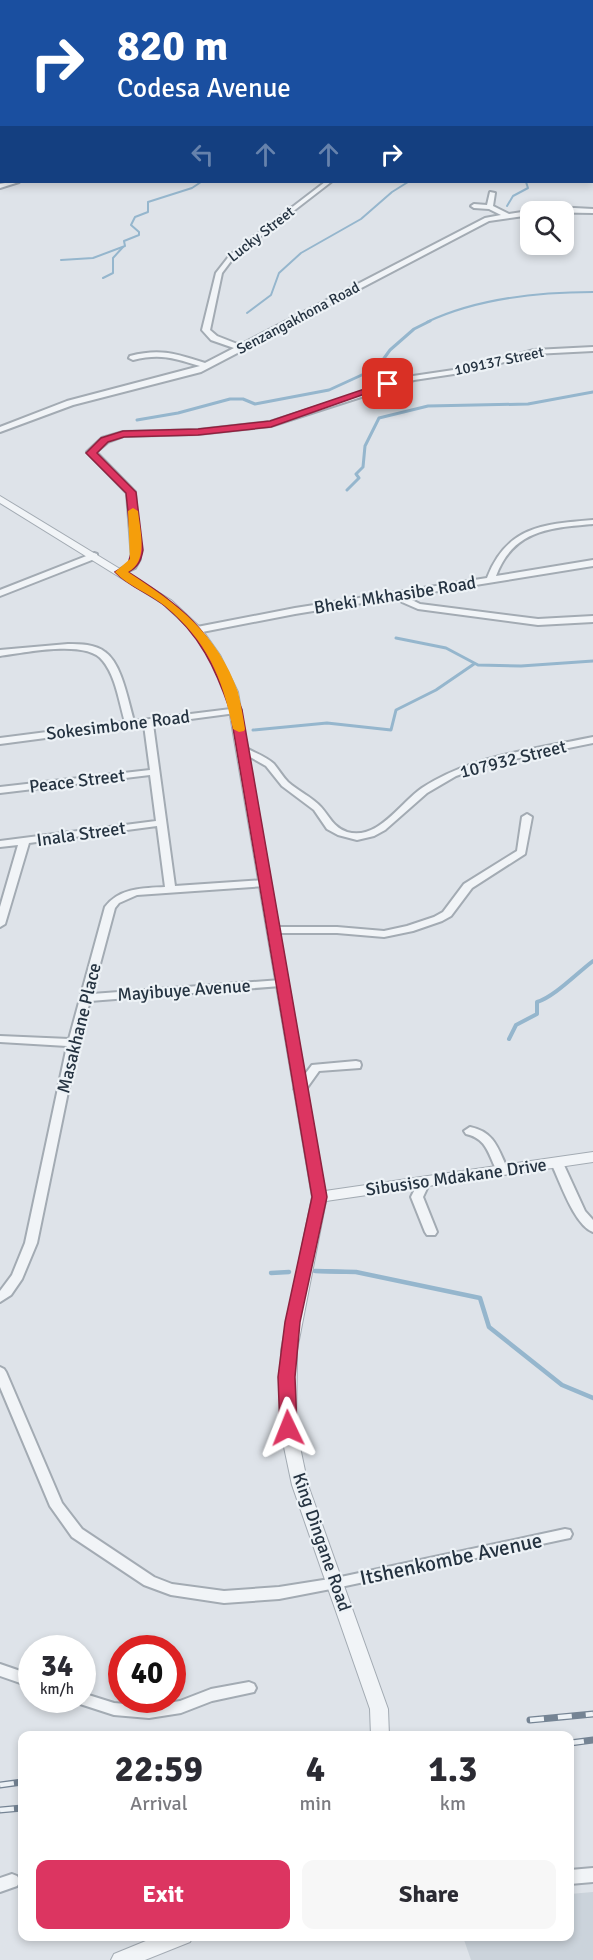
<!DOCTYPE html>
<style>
:root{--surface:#fff;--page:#f7f7f7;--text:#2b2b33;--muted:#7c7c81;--accent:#dc3561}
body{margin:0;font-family:Signika,sans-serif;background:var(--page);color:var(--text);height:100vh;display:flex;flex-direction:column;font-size:22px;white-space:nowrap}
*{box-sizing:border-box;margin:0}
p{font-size:20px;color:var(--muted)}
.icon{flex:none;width:33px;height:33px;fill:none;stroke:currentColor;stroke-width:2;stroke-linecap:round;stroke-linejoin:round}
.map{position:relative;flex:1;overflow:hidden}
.details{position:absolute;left:18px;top:1731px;width:556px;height:210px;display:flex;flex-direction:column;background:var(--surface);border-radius:12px;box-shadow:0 3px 9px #0003}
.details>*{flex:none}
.banner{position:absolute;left:0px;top:0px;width:594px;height:183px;box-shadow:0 3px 9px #0003;background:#1a4fa0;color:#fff;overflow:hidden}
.buttons{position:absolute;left:520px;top:201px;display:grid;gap:12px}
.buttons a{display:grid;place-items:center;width:54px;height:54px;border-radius:12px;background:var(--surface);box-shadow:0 3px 9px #0003;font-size:30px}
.speed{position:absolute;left:18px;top:1635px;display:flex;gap:12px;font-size:30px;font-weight:700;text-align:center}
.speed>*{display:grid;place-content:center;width:78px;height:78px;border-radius:50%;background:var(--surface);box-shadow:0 3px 9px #0003;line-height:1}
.speed small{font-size:15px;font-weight:400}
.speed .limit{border:9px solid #d22;background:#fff;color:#111}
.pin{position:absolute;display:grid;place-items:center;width:51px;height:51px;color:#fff;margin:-26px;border-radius:12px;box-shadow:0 3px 9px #0006}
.me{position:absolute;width:66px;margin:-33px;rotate:358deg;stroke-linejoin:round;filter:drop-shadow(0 0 4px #0008)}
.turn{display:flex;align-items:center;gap:21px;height:126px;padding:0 18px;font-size:27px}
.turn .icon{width:78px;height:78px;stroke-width:2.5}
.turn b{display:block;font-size:42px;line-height:51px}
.lanes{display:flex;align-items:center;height:57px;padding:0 18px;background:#0003;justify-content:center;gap:30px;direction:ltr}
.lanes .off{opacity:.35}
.eta{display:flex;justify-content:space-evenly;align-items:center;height:102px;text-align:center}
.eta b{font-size:36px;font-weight:700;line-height:42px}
.action{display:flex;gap:12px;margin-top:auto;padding:12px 18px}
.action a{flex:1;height:69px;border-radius:12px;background:var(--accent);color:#fff;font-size:24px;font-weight:700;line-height:69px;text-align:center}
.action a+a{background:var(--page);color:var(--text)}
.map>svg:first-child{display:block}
.built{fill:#cbd3db}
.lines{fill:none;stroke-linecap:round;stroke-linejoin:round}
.stream-far3{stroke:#95b6cd;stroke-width:2}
.stream-far2{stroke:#95b6cd;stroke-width:3}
.stream-far1{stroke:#95b6cd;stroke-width:4}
.stream{stroke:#95b6cd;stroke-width:4.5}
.river{fill:#95b6cd;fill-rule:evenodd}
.minor-casing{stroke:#a3abb3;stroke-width:4}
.tertiary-casing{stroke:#a3abb3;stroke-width:2}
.minor{fill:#f1f4f7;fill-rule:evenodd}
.tertiary{fill:#f1f4f7;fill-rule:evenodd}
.rail-casing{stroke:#758494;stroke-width:7}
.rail{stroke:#edf2f6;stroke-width:4.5;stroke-dasharray:14;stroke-linecap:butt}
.route{fill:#dc3561;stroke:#8f223f;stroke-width:1.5}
.slow{fill:#f59e0b}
.labels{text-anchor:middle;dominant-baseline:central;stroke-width:4.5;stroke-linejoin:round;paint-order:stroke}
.far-street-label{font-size:15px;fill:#253341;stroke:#edf2f6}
.street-label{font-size:18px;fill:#253341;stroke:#edf2f6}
.near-street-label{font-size:21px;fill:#253341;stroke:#edf2f6}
</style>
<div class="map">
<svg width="593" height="1960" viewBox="0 0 593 1960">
<rect width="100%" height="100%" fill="#dee3e9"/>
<polygon class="built" points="593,1892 593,1960 471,1960 463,1937 570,1936 570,1894"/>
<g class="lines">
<g class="stream-far3">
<polyline points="507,206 513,196 528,188 526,182"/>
<polyline points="61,260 93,258 125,246 124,241 139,235 139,232 131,225 135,217 148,212 148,202 192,188 201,182"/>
<polyline points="103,278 113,273 113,258 123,247"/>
<polyline points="247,313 271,295 279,273 301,253 361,219 392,192 408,182"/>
<path d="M 427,322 C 478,298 537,292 593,292"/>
</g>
<g class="stream-far2">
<polyline points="137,420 178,413 230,399 243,399 255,404 329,390 377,368 390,350 414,329 430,321"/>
<polyline points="347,490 359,478 356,474 363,467 365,446 379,418 428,406 528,404 593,392"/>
<polyline points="396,638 446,648 478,665 521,666 593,661"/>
<polyline points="253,730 327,723 391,730 396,710 436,690 474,664"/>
</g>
<g class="stream-far1">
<path d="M 509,1039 L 516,1025 L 537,1014 L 537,1002 C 554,997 577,973 593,961"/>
<polyline points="315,1271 345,1272"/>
</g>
<g class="stream">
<polyline points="315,1271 356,1272 480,1298 489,1327 562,1385 593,1398"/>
<polyline points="271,1273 289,1272"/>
</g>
<g class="river">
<rect x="299" y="0" width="12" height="2"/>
<rect x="592" y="75" width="1" height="8"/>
</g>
<defs>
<g id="minor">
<polygon points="53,0 60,0 61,2 54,2"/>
<polygon points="74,0 81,0 73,2"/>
<polygon points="2,96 2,100 0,101 0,97"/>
<rect x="592" y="126" width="1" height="4"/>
<rect x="592" y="170" width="1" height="4"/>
<polygon points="10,182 19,182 0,188 0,184"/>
<path d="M 325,182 L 331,182 L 234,257 L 222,273 L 210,330 L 217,336 L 240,345 L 485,218 L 501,215 L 489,209 L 474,208 L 471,206 L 474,204 L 487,205 L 490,192 L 495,193 L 493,206 L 509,214 L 555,207 L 593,209 L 593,213 L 531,212 L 531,215 L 489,221 L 201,372 L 73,405 L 0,432 L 0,427 L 67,401 L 200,366 C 174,358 160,353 133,360 L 129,358 L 130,356 C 161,348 176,354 205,363 L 234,348 L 211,340 L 202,330 L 216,273 L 230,255 Z"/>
<polygon points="593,347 593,351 534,354 467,372 414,380 271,426 198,434 124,436 108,442 96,452 135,492 140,559 135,568 120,575 116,572 129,564 132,559 127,493 87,452 102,438 123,432 198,430 270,422 413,376 467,368 534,350"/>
<path d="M 593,520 L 593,524 C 549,528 513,530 496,576 L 593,560 L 593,566 L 407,596 L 408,598 L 420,604 L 538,619 L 593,616 L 593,622 L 538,625 L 418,609 L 402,602 L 399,597 L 295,614 L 197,633 L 193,630 L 197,627 L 295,608 L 487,578 C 507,526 544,524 593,520 Z"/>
<polygon points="94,553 97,554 97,558 0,596 0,590"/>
<path d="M 68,644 C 80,644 95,644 105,652 C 122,664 128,701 134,721 L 239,708 L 241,710 L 236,713 L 153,724 L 175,886 L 265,880 L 270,883 L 265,886 L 137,895 L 119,903 L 115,908 L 92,994 L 281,980 L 286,983 L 281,986 L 90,1001 L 78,1043 L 37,1243 L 22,1279 L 11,1295 L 0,1302 L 0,1291 L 12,1275 L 25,1243 L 67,1046 L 0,1042 L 0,1036 L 69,1039 L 105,907 C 119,888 143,888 165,887 L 157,826 L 29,843 L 5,924 L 0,927 L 0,907 L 18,845 L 0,847 L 0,841 L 156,821 L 150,775 L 0,793 L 0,787 L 150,770 L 144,725 L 0,744 L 0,738 L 125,722 C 119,702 116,677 103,661 C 87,639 24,653 0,656 L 0,650 Z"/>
<path d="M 593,737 L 593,743 L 490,764 L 456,776 L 427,793 L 385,830 L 374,836 L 357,840 L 338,835 L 327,829 L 314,810 L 282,786 L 266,766 L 238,750 L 243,747 L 246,748 C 255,753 267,757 274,764 C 279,770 283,777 288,782 C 298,791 312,797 321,807 C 330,817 333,827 347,832 C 378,841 400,803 422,788 C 472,755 536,749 593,737 Z"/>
<polygon points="527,814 532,817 525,854 472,888 451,916 442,921 413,931 384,937 337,933 274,933 269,930 274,927 337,927 384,931 407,926 434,917 443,912 464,884 517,851 522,817"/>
<polygon points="356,1061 360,1062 361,1065 360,1068 319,1071 304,1092 300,1093 294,1089 312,1065"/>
<path d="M 470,1127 C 495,1132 498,1149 508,1170 L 506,1173 L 498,1173 C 488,1155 488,1139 466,1134 L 464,1131 Z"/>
<path d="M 557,1159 L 561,1160 L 563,1163 L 585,1211 L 593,1220 L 593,1232 C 574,1225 560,1181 551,1163 L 553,1160 Z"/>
<polygon points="424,1178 428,1179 430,1182 423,1197 437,1232 435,1235 427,1235 425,1232 411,1197 420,1179"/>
<polygon points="0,1367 4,1369 6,1372 62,1503 82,1529 154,1577 172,1584 224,1591 279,1587 336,1578 565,1529 570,1530 572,1534 570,1538 565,1539 336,1588 279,1599 224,1603 171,1595 144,1585 72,1537 50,1506 0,1387"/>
<polygon points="0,1664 32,1675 32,1687 0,1676"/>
<polygon points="249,1682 254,1684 256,1688 254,1692 212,1701 181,1713 149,1718 114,1715 77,1703 75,1700 82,1700 82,1693 114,1703 149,1706 180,1701 211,1689"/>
<polygon points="593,1868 593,1882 570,1884 570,1870"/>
<polygon points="12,1874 17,1876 20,1881 17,1886 0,1892 0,1878"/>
</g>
<g id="tertiary">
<polygon points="0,496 171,600 201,628 220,655 238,692 325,1191 593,1152 593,1162 326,1201 297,1350 296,1428 308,1485 388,1709 389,1736 371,1736 370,1709 292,1485 280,1428 281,1350 312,1197 226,692 208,655 193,632 163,604 0,503"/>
<polygon points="158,1936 193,1936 190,1942 145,1960 111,1960 114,1954"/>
</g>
</defs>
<use href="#minor" class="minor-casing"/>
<use href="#tertiary" class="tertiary-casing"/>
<use href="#minor" class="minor"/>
<use href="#tertiary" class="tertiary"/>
<defs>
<g id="rail">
<polyline points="530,1720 593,1714"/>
<polyline points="570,1743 593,1740"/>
<polyline points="0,1785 22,1782"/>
<polyline points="0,1810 22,1808"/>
</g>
</defs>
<use href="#rail" class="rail-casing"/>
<use href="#rail" class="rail"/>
</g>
<path class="route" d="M 385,382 L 393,384 L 271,427 L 198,435 L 124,437 L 108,442 L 97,453 L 136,492 L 143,550 C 141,561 138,567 128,572 C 194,614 215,635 242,710 L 327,1197 L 300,1322 L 295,1377 L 297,1428 L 294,1432 L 288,1434 L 283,1432 L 280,1428 L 278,1377 L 285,1322 L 312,1197 L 230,710 C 215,667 200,635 165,606 C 149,593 128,586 115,572 L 128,564 L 132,550 L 126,493 L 86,453 L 101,438 L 123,431 L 198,429 L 270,421 Z"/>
<path class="slow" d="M 133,508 L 138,511 C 140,531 149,561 128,572 C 177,604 218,634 238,692 C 241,704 243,717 245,729 L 244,731 L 239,732 L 233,729 C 222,676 207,641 165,606 C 149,593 128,586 115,572 L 130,559 L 128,511 Z"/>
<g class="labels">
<g class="far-street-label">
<text transform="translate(261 234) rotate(-38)">Lucky Street</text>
<text transform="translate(298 318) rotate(-28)">Senzangakhona Road</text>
<text transform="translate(499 361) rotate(-12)">109137 Street</text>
</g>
<g class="street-label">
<text transform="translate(395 595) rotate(-9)">Bheki Mkhasibe Road</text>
<text transform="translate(118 725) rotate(-7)">Sokesimbone Road</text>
<text transform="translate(513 759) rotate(-14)">107932 Street</text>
<text transform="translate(77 781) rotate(-7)">Peace Street</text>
<text transform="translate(81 834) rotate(-8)">Inala Street</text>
<text transform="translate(184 990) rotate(-4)">Mayibuye Avenue</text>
<text transform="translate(79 1028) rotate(-76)">Masakhane Place</text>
<text transform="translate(456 1177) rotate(-8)">Sibusiso Mdakane Drive</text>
<text transform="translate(322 1542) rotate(71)">King Dingane Road</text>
</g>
<g class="near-street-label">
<text transform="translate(451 1559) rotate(-12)">Itshenkombe Avenue</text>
</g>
</g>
</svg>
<div class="buttons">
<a><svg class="icon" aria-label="search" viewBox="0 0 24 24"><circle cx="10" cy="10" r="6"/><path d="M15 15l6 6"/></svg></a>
</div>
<div class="speed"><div>34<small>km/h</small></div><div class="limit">40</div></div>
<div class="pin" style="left:388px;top:384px;background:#d93025"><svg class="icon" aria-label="arrive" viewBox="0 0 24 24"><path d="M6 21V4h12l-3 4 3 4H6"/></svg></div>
<svg class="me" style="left:288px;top:1428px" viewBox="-20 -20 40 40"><path d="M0-17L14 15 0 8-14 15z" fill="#dc3561" stroke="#fff" stroke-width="4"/></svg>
<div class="banner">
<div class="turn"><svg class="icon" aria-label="right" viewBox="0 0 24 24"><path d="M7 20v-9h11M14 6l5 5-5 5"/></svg><div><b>820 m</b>Codesa Avenue</div></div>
<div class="lanes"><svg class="icon off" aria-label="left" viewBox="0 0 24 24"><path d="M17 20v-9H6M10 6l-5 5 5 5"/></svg><svg class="icon off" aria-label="ahead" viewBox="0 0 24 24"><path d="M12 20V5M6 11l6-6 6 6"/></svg><svg class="icon off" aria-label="ahead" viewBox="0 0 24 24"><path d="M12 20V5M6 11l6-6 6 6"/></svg><svg class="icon" aria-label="right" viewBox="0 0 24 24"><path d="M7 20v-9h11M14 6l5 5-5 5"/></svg></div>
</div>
<section class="details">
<div class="eta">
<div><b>22:59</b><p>Arrival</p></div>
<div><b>4</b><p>min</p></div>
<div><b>1.3</b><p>km</p></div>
</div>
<div class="action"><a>Exit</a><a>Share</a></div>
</section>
</div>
